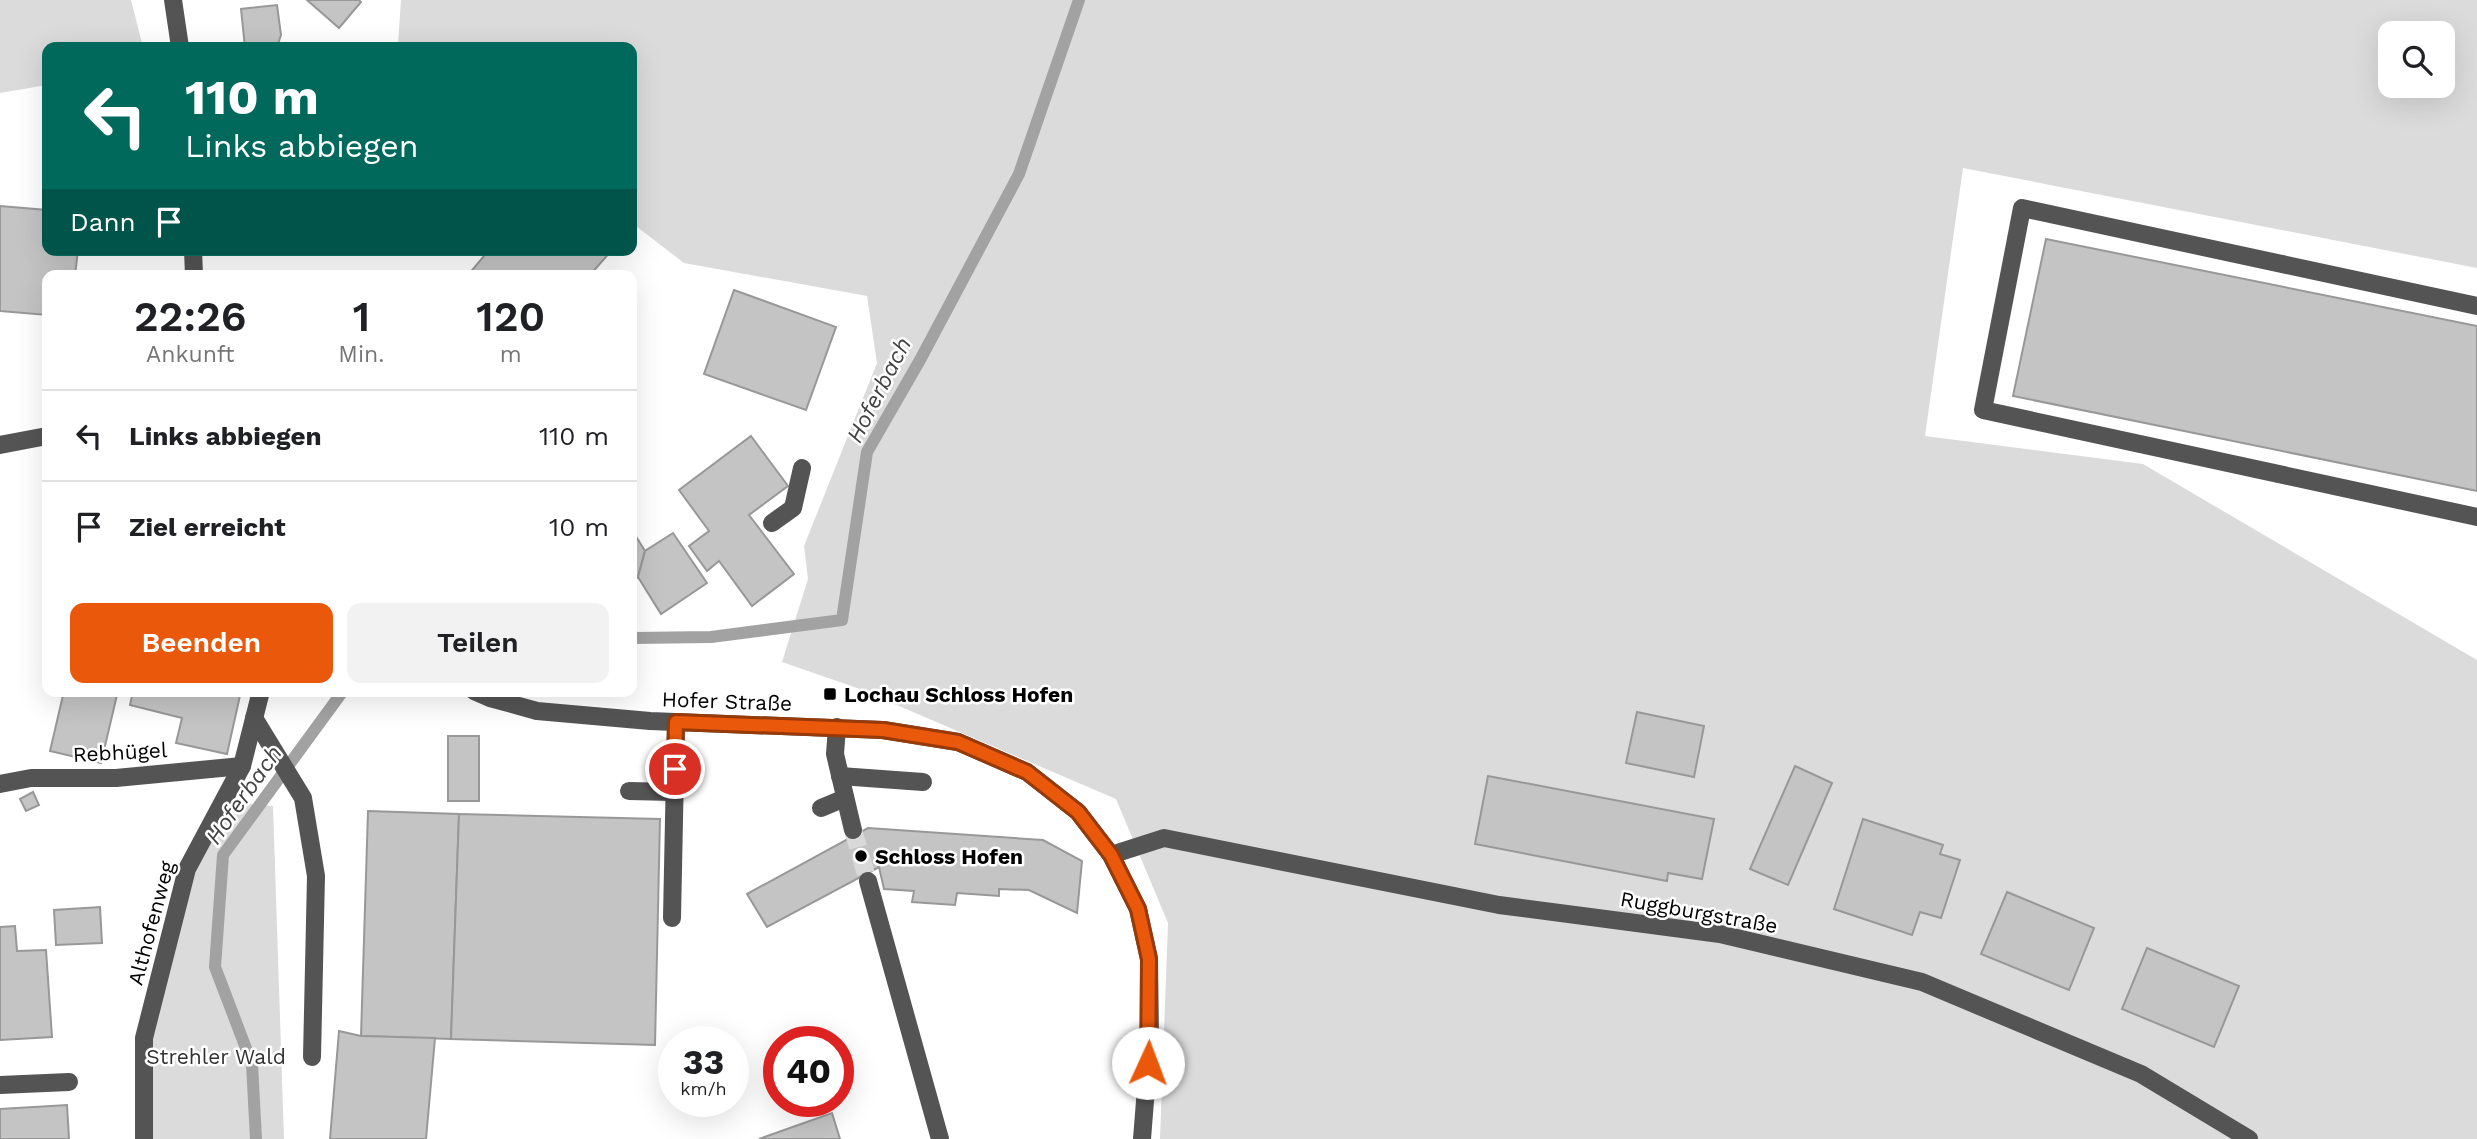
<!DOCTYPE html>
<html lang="de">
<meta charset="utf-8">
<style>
:root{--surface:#fff;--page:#f2f2f2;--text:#202124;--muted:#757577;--line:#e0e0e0;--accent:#ea580c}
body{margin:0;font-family:"Work Sans",sans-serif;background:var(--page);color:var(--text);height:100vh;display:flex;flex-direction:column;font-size:26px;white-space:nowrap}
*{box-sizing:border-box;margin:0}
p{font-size:23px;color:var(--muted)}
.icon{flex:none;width:38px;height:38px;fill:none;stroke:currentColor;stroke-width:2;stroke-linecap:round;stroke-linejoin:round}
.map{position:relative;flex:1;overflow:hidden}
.side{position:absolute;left:42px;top:270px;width:595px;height:427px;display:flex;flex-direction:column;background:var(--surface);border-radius:14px;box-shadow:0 7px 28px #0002}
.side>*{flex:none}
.banner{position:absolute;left:42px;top:42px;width:595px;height:214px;border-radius:14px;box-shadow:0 7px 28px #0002;background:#00695c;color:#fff;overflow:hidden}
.controls{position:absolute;left:2378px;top:21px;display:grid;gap:14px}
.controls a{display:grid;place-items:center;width:77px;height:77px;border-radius:14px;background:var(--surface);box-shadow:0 7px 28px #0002;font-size:35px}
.speed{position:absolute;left:658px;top:1026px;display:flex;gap:14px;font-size:35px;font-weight:700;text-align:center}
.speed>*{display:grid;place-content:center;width:91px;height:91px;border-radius:50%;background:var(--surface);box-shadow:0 7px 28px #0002;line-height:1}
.speed small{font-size:18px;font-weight:400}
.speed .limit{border:10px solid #d22;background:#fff;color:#111}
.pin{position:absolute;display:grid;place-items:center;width:60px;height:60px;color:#fff;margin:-30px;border:4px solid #fff;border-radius:50%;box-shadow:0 2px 7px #0007}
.me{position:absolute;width:77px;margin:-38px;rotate:2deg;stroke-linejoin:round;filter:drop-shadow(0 0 5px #0008)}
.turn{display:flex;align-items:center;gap:24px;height:147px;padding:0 28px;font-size:32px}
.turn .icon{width:91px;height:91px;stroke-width:2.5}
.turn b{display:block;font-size:49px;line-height:60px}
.then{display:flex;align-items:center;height:66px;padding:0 28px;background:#0003;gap:14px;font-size:26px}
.eta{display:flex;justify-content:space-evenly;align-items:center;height:119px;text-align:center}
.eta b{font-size:42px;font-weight:600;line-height:49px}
.primary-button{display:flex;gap:14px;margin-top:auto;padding:14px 28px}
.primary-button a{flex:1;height:80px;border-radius:14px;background:var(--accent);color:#fff;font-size:28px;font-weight:600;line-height:80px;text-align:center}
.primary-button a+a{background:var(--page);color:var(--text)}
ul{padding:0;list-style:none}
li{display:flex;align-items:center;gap:21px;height:91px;padding:0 28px;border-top:2px solid var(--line)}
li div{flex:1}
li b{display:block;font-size:26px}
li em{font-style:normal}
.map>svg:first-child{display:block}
.green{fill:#dbdbdb;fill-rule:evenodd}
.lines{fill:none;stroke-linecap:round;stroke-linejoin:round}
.stream{stroke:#a2a2a2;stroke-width:12}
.building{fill:#c4c4c4;stroke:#989898;stroke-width:2}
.minor-tunnel{stroke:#d9d9d9;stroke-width:18;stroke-dasharray:18 9;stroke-linecap:butt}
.minor{stroke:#545454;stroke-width:18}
.route-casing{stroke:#983908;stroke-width:18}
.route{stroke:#ea580c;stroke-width:12}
.poi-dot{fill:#000;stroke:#fff;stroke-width:2.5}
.labels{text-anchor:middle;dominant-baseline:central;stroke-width:5;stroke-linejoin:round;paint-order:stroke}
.poi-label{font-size:21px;font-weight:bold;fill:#000;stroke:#fff;text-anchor:start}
.street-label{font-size:21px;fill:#000;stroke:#fff}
.park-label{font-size:21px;fill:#323232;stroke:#fff}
.water-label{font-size:23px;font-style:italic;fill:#434343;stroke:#fff}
</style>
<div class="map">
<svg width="2477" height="1139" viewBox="0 0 2477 1139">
<rect width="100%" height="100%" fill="#fff"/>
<g class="green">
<polygon points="0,0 131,0 143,47 47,47 47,85 0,93"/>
<path d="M 401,0 L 2477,0 L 2477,268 L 1963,168 L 1925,436 L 2143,464 L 2477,660 L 2477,1139 L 1160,1139 L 1168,923 L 1116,799 L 857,688 L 782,662 L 808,579 L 804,546 L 877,363 L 867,296 L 684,263 L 632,223 L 632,47 L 401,47 L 398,45 ZM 2390,33 L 2443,33 L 2443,86 L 2390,86 Z"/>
<polygon points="232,802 273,806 284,1139 152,1139 150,1039 196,871"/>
</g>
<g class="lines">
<g class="stream">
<polyline points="632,638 711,637 842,620 867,452 920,360 1019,174 1079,0"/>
<polyline points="256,1139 252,1064 215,967 223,855 343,691"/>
</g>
</g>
<g class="building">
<polygon points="307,0 359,0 361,2 339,28"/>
<polygon points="277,5 281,35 277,47 245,47 241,9"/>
<polygon points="0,206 47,210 47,250 78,250 75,275 47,275 47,315 0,311"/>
<polygon points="2046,239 2477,326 2477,491 2013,396"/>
<polygon points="489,250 612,250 590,275 468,275"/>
<polygon points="734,290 836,327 806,410 704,374"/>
<polygon points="751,436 788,486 749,515 794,574 752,606 719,561 707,571 689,546 709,531 679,490"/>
<polygon points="632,530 645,551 638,577 632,582"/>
<polygon points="673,533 707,583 661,614 638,577 645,551"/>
<polygon points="64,691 105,691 117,695 101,763 50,751"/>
<polygon points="133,691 241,691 227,754 176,743 182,718 130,705"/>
<polygon points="1637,712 1704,726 1694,777 1626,763"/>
<rect x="448" y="736" width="31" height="65"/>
<polygon points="1795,766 1832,783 1788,885 1750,869"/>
<polygon points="1488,776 1714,819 1702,879 1668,873 1667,881 1475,844"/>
<polygon points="33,792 39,805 26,811 20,799"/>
<polygon points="368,811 459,814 451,1039 361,1036"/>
<polygon points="459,814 660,819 655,1045 451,1039"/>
<polygon points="1863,819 1943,845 1940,854 1960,860 1941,918 1920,912 1912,935 1834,909"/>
<polygon points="868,828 1043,840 1082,861 1077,913 1029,890 999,889 999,896 957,893 955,905 912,902 914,891 884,889 879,867 767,927 747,894"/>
<polygon points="2007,892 2094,928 2069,990 1981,954"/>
<polygon points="100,907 102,943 56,945 54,910"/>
<polygon points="15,926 17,951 46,950 52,1037 0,1040 0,927"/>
<polygon points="2147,948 2239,986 2214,1047 2122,1009"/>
<polygon points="339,1031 361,1036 435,1038 426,1139 330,1139"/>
<polygon points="67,1105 69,1139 0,1139 0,1109"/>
<polygon points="832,1113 840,1139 759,1139"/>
</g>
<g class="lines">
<polyline class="minor-tunnel" points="853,830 868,881"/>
<g class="minor">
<polyline points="173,0 180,47"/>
<polyline points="193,250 194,275"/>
<polyline points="2477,306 2022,208 1983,410 2477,517"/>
<polyline points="0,445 47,436"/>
<polyline points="772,523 793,508 802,468"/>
<polyline points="474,691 490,698 537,711 650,721 883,730 958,742 1027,772 1078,812 1111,855 1138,909 1149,959 1150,1038 1142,1139"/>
<polyline points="254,718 303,798 316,876 312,1057"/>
<polyline points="837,727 835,754 853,830"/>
<polyline points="840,776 923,782"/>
<polyline points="0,784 31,778 116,778 242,766"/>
<polyline points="629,791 674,792"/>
<polyline points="821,808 845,798"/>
<polyline points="1111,855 1164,838 1499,905 1720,934 1922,982 2141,1074 2249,1139"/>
<polyline points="868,881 940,1139"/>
<polyline points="672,918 676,722"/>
<polyline points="0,1085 69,1082"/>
<polyline points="144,1139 144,1038 187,869 242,766 261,691"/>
</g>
</g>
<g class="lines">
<defs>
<polyline id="route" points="675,769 676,722 883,730 958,742 1027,772 1078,812 1111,855 1138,909 1149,959 1148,1063"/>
</defs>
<use href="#route" class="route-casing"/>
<use href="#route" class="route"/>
</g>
<g class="poi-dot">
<rect x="823" y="687" width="14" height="14" rx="3.5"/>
<circle cx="861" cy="856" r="7"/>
</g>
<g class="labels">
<g class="poi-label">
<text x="844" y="694">Lochau Schloss Hofen</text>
<text x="875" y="856">Schloss Hofen</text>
</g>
<g class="street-label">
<text transform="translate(727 701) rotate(2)">Hofer Straße</text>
<text transform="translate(120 752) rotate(-3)">Rebhügel</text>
<text transform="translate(1699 912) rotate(10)">Ruggburgstraße</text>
<text transform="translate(151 923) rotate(-75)">Althofenweg</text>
</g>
<g class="park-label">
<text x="216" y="1056">Strehler Wald</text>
</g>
<g class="water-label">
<text transform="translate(879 390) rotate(-63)">Hoferbach</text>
<text transform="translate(244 795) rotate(-55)">Hoferbach</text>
</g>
</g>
</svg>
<div class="controls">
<a><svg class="icon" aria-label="search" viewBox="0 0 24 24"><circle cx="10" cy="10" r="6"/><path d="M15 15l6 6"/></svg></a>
</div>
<div class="speed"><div>33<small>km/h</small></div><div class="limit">40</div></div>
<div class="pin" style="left:675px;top:769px;background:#d93025"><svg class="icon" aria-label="arrive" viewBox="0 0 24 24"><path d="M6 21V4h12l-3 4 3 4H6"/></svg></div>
<svg class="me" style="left:1148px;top:1063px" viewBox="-20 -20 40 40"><circle r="19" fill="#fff"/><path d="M0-13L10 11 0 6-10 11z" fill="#ea580c"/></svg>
<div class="banner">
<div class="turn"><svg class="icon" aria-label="left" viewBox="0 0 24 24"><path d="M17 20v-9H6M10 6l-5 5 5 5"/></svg><div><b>110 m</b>Links abbiegen</div></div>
<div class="then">Dann<svg class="icon" aria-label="arrive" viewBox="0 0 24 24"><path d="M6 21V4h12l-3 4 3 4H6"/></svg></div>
</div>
<section class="side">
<div class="eta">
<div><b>22:26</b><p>Ankunft</p></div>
<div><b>1</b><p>Min.</p></div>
<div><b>120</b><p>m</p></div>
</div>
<ul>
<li><svg class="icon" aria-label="left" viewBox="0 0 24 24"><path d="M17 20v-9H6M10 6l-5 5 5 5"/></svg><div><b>Links abbiegen</b></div><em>110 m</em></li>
<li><svg class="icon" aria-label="arrive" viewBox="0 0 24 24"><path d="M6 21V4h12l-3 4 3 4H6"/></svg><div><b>Ziel erreicht</b></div><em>10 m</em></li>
</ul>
<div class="primary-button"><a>Beenden</a><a>Teilen</a></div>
</section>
</div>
